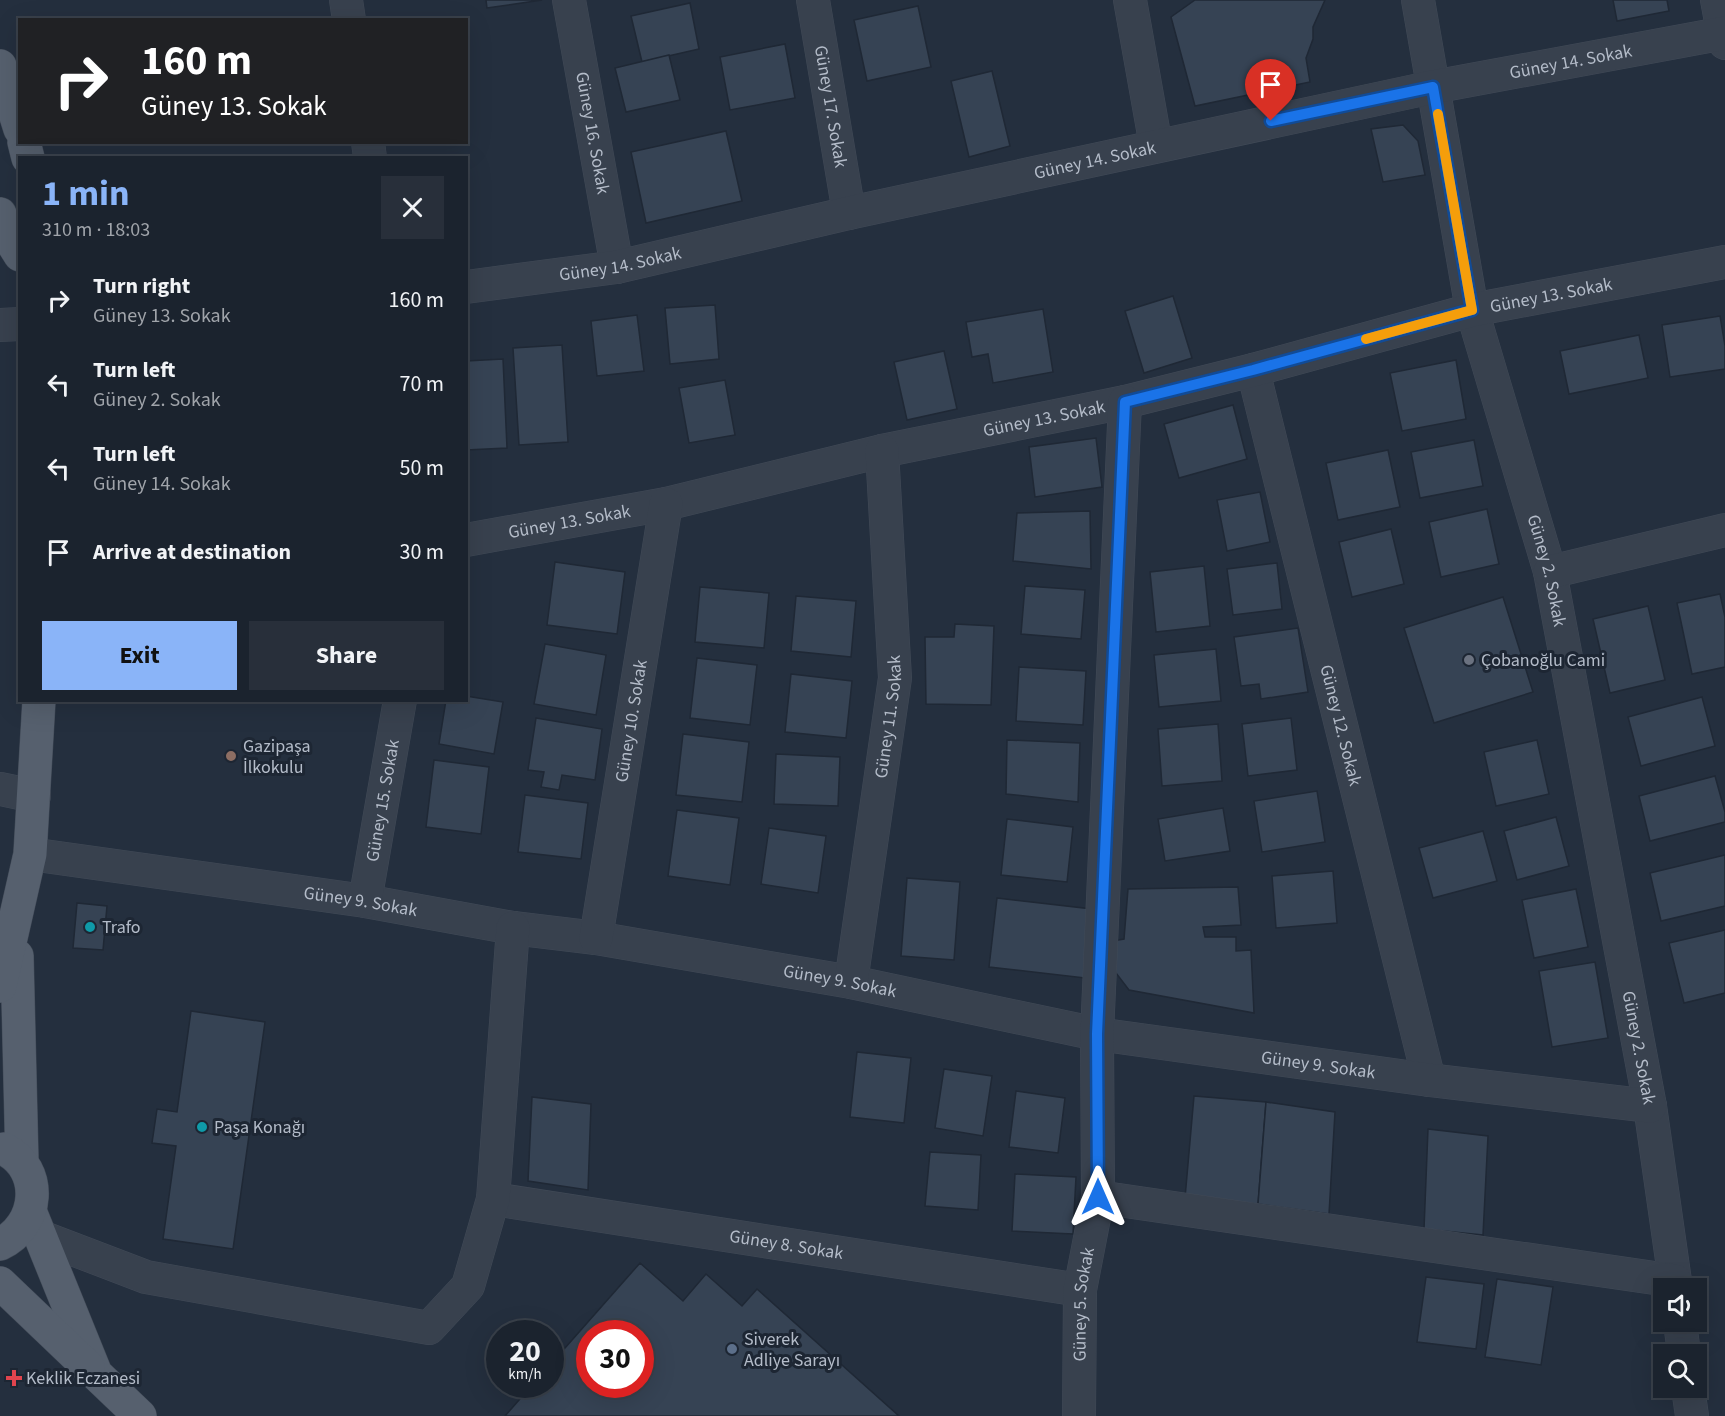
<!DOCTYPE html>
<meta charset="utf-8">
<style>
:root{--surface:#1b232e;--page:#282f3a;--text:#f1f3f6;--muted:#a0a4aa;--line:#39404a;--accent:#8ab4f8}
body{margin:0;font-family:"Source Sans 3",sans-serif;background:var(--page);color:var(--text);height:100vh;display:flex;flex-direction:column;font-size:22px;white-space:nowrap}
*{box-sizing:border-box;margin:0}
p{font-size:20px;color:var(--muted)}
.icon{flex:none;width:33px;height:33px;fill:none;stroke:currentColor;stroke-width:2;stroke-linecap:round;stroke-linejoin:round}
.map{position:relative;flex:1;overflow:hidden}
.details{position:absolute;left:18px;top:156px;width:450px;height:546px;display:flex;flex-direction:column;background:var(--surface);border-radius:0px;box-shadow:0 6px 24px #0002,0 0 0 2px var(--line)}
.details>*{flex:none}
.guide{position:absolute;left:18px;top:18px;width:450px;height:126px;border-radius:0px;box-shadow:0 6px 24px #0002,0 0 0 2px var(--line);background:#202124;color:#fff;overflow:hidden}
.controls{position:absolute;left:1653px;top:1278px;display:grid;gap:12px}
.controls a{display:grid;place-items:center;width:54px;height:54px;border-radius:0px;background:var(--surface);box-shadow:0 6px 24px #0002,0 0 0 2px var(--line);font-size:30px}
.speed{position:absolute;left:486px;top:1320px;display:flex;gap:12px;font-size:30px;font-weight:700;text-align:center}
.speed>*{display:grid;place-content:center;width:78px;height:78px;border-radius:50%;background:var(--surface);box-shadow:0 6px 24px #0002,0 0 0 2px var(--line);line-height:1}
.speed small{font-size:15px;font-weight:400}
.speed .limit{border:9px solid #d22;background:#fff;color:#111}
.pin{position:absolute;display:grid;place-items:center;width:51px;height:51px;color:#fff;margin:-62px -26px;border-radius:50% 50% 50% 0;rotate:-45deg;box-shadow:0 0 6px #0007}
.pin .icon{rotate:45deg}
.me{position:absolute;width:66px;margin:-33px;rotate:0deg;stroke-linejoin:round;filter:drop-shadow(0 0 4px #0008)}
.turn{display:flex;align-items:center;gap:21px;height:126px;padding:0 24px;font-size:27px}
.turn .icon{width:78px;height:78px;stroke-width:2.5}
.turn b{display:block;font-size:42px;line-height:51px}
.round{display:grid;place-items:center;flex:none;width:63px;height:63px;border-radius:0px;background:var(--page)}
.headline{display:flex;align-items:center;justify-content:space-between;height:102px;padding:0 24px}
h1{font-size:36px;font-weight:700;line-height:45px;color:var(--accent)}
.primary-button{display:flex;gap:12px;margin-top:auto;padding:12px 24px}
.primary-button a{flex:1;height:69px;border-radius:0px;background:var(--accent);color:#111;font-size:24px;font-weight:700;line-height:69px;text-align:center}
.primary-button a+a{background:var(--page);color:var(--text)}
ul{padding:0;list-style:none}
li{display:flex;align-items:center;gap:18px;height:84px;padding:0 24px}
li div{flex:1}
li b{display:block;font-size:22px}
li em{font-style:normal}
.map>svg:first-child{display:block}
.building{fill:#364354;stroke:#1f2835;stroke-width:1.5;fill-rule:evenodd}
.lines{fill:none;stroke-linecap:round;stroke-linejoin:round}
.minor-casing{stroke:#414a57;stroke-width:34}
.major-casing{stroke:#414a57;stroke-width:34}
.minor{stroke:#38414e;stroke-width:33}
.major{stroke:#56606e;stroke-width:33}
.route-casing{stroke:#114b97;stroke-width:15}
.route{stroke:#1a73e8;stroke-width:10}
.slow{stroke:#f59e0b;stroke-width:10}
.worship-dot{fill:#6b7280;stroke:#1d2633;stroke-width:2}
.education-dot{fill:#8d6e63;stroke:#1d2633;stroke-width:2}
.culture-dot{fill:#0f9aa8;stroke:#1d2633;stroke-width:2}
.service-dot{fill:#5c6f8a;stroke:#1d2633;stroke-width:2}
.health-dot{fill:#e0444e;stroke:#1d2633;stroke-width:2}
.labels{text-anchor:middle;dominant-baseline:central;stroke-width:6;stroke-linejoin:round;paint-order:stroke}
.street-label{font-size:18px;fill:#b4bcc9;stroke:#1d2633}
.poi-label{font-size:18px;fill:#b4bcc9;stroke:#1d2633;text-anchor:start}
</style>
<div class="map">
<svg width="1725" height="1416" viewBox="0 0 1725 1416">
<rect width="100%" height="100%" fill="#242f3e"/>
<g class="building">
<polygon points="486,0 542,0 487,8"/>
<polygon points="1195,0 1325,0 1313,27 1313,39 1306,58 1310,82 1195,106 1171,17"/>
<polygon points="1613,0 1667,0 1669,11 1617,21"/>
<polygon points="690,3 699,49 642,62 631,16"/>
<polygon points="918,6 931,67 867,81 854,20"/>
<polygon points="785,44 795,98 730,110 720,57"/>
<polygon points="669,55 680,100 626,112 615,68"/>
<polygon points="992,71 1010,146 969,157 951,81"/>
<polygon points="1403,125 1418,141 1425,175 1383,182 1371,129"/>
<polygon points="726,131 742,201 646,223 631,152"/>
<polygon points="1173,296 1192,358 1144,373 1125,311"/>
<polygon points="715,305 719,359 670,364 665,308"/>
<polygon points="1043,309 1053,372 993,383 988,354 972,357 966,322"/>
<polygon points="637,315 644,371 597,376 591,321"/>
<polygon points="1720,316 1725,346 1725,369 1670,377 1662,325"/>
<polygon points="1639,335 1648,378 1569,394 1560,351"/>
<polygon points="562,345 568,442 519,445 513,348"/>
<polygon points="944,351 957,409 907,420 894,362"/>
<polygon points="503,359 507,448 466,450 466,361"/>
<polygon points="1456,360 1466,419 1402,431 1390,373"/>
<polygon points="725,380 735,435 689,443 679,388"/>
<polygon points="1233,405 1247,459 1179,478 1164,424"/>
<polygon points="1096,438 1102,487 1035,497 1029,447"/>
<polygon points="1474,440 1483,486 1420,498 1411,452"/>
<polygon points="1388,450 1400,507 1338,520 1326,463"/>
<polygon points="1260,492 1270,542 1227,551 1217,500"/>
<polygon points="1487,509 1499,564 1441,577 1429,522"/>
<polygon points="1090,511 1091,569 1013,561 1017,513"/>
<polygon points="1391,529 1404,584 1352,597 1339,542"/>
<polygon points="555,562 625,572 617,634 547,625"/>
<polygon points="1277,563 1282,609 1233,615 1227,569"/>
<polygon points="1204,566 1210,626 1156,632 1150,572"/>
<polygon points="1025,586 1085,590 1081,639 1021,634"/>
<polygon points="700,587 769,593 764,648 695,642"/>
<polygon points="1720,594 1725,617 1725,667 1692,674 1677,603"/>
<polygon points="796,596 856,601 851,657 791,651"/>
<polygon points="1503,597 1533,692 1434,723 1404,628"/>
<polygon points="1648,606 1665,680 1610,693 1593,619"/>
<polygon points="955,624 994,626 991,705 926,704 925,637 954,637"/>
<polygon points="1298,628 1308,692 1261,699 1259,684 1241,686 1234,637"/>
<polygon points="545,644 606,655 596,715 534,704"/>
<polygon points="1216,649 1221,701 1159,707 1154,655"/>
<polygon points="697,658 757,665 750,725 690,718"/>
<polygon points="1019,667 1086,671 1083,725 1016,721"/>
<polygon points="791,674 852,681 846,738 785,732"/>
<polygon points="466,696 503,702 494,754 439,744 446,700 466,700"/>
<polygon points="1702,697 1715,746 1641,766 1628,717"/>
<polygon points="536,718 602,729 595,780 562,775 559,790 541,787 544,772 528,770"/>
<polygon points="1291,718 1297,770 1248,776 1242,724"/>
<polygon points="1218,724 1222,781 1162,786 1158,729"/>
<polygon points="683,734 749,742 742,802 676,795"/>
<polygon points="1007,740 1080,743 1078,802 1006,794"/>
<polygon points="1537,740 1549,794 1496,806 1484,752"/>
<polygon points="776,754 840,757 838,806 774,804"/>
<polygon points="434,760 489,767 481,834 426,827"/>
<polygon points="1715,776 1725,812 1725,822 1650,841 1639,796"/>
<polygon points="1317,791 1325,842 1262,852 1254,801"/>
<polygon points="525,795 588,803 581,859 518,852"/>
<polygon points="1223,808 1230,851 1165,861 1158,819"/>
<polygon points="677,810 739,818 730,885 668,876"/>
<polygon points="1556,817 1569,866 1517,880 1504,831"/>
<polygon points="1007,819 1073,827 1067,882 1001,875"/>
<polygon points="769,828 826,836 818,893 761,884"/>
<polygon points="1483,831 1497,881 1433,898 1419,848"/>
<polygon points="1725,855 1725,906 1661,921 1650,873"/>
<polygon points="1333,871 1337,923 1276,928 1272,876"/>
<polygon points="907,878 960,882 954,960 901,956"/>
<polygon points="1238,887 1241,925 1203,927 1205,937 1236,937 1236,951 1251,950 1254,1013 1129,990 1116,973 1112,941 1124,939 1128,889"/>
<polygon points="1576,889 1588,947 1534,958 1522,900"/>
<polygon points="997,898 1092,909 1085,978 989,967"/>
<polygon points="77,903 107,906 103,950 73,948"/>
<polygon points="1725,930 1725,993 1684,1003 1669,943"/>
<polygon points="1595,962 1608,1038 1552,1047 1539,971"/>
<polygon points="191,1011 265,1022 233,1249 163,1239 176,1146 152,1143 157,1109 177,1112"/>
<polygon points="857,1052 911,1058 904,1123 850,1117"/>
<polygon points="944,1069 992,1076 983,1136 935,1128"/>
<polygon points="1016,1091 1065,1098 1058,1153 1009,1147"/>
<polygon points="1194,1096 1266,1102 1258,1204 1185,1198"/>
<polygon points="532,1097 591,1104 588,1190 528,1181"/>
<polygon points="1266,1102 1335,1112 1329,1214 1258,1204"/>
<polygon points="1428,1129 1488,1136 1483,1235 1424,1229"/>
<polygon points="930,1152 981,1155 978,1210 925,1206"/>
<polygon points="1015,1174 1076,1177 1073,1234 1012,1231"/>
<path d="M 640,1263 L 683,1301 L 706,1274 L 742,1306 L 757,1289 L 899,1416 L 505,1416 L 533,1384 L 550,1384 L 550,1365 ZM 590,1334 L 640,1334 L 640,1384 L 590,1384 Z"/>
<polygon points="1426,1277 1484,1284 1476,1349 1417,1342"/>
<polygon points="1497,1279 1553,1287 1541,1365 1485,1357"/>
</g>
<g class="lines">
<defs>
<g id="minor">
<polyline points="346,0 349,20"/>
<path id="s1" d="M 569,0 L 617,267"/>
<path id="s2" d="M 813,0 L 849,213"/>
<polyline points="1130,0 1156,146"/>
<path id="s3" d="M 1418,0 L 1472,310 L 1550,572 L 1650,1106 L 1676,1288"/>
<polyline points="1717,0 1725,43"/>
<polyline points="368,142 370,158"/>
<path id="s4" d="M 466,287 L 617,267 L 849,213 L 1433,87 L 1725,33"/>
<polyline points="0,325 20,324"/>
<path id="s5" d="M 1253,370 L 1429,1080"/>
<path id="s6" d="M 466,540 L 666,504 L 882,451 L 1125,402 L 1253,370 L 1472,310 L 1725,262"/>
<polyline points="1550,572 1725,530"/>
<polyline points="0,789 34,796"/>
<path id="s7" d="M 30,854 L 365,901 L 513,928 L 596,938 L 851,982 L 1097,1034 L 1429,1080 L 1650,1106"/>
<path id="s8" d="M 365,901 L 400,700"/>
<path id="s9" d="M 596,938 L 666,504"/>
<path id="s10" d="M 851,982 L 895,678 L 882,451"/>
<polyline points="1098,1197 1675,1281"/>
<path id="s11" d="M 493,1199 L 1080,1290"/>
<polyline points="41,1237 146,1277 429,1328 468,1286 493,1199 513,928"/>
<polyline points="1680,1322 1684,1354"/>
<polyline points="1688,1388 1692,1416"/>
<path id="s12" d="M 1079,1416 L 1080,1290 L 1098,1197 L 1097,1034 L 1125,402"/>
</g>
<g id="major">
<polyline points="0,66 20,129"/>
<polyline points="24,142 28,158"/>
<polyline points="0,214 5,231 20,255"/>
<polyline points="17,956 22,1162"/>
<polyline points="0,986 30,854 39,700"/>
<polyline points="30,1211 96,1374 140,1416"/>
<path d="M 0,1244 C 39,1226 45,1169 4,1149"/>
<polyline points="0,1283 88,1367"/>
</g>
</defs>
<use href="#minor" class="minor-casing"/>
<use href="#major" class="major-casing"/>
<use href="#minor" class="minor"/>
<use href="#major" class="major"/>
</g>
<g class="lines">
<defs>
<polyline id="route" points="1098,1197 1097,1034 1125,402 1253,370 1472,310 1433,87 1271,121"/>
</defs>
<use href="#route" class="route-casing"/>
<use href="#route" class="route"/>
<polyline class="slow" points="1366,339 1472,310 1438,114"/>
</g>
<circle class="worship-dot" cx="1469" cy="660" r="6"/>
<circle class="education-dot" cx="231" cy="756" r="6"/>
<g class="culture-dot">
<circle cx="90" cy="927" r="6"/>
<circle cx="202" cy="1127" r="6"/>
</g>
<circle class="service-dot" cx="732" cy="1349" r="6"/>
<path class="health-dot" d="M11 1369h6v6h6v6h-6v6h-6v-6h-6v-6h6z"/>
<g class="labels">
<g class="street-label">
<text stroke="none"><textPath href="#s4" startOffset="1128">Güney 14. Sokak</textPath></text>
<text stroke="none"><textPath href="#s2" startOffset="108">Güney 17. Sokak</textPath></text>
<text stroke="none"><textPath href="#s1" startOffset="135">Güney 16. Sokak</textPath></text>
<text stroke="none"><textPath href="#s4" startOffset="642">Güney 14. Sokak</textPath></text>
<text stroke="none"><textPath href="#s4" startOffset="156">Güney 14. Sokak</textPath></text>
<text stroke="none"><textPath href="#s6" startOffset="1113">Güney 13. Sokak</textPath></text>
<text stroke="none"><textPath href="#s6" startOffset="591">Güney 13. Sokak</textPath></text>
<text stroke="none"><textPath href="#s6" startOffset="105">Güney 13. Sokak</textPath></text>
<text stroke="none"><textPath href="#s3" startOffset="586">Güney 2. Sokak</textPath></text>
<text stroke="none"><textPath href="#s10" startOffset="268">Güney 11. Sokak</textPath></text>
<text stroke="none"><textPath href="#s9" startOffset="220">Güney 10. Sokak</textPath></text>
<text stroke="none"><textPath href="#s5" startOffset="366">Güney 12. Sokak</textPath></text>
<text stroke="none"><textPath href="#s8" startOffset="102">Güney 15. Sokak</textPath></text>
<text stroke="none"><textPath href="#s7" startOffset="334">Güney 9. Sokak</textPath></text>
<text stroke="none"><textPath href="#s7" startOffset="820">Güney 9. Sokak</textPath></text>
<text stroke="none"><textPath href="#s3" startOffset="1072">Güney 2. Sokak</textPath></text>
<text stroke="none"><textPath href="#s7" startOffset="1306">Güney 9. Sokak</textPath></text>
<text stroke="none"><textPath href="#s11" startOffset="297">Güney 8. Sokak</textPath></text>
<text stroke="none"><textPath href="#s12" startOffset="112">Güney 5. Sokak</textPath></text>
</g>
<g class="poi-label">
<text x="1481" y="660">Çobanoğlu Cami</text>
<text x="243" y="746">Gazipaşa<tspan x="243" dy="21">İlkokulu</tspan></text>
<text x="102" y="927">Trafo</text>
<text x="214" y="1127">Paşa Konağı</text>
<text x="744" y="1339">Siverek<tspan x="744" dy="21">Adliye Sarayı</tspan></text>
<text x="26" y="1378">Keklik Eczanesi</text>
</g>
</g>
</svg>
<div class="controls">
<a><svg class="icon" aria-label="sound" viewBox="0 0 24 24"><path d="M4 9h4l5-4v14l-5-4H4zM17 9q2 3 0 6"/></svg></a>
<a><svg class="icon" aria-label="search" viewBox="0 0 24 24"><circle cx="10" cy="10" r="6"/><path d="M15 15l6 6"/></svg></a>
</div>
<div class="speed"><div>20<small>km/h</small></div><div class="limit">30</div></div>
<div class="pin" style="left:1271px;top:121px;background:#d93025"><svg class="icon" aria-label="arrive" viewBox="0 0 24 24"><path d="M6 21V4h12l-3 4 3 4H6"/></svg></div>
<svg class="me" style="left:1098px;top:1197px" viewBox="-20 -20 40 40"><path d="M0-17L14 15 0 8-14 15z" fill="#1a73e8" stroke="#fff" stroke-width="4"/></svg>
<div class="guide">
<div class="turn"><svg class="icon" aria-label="right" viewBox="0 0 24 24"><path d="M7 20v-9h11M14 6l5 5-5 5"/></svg><div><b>160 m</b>Güney 13. Sokak</div></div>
</div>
<section class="details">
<div class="headline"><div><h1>1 min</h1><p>310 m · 18:03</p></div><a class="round"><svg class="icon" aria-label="close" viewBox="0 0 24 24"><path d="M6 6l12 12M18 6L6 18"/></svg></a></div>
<ul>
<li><svg class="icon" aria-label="right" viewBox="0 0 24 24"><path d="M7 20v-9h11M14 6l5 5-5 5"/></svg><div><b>Turn right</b><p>Güney 13. Sokak</p></div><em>160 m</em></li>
<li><svg class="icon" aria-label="left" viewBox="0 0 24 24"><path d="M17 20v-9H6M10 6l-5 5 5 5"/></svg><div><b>Turn left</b><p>Güney 2. Sokak</p></div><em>70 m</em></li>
<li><svg class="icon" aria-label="left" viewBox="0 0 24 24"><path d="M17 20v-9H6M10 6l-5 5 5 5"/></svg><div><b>Turn left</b><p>Güney 14. Sokak</p></div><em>50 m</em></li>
<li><svg class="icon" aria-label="arrive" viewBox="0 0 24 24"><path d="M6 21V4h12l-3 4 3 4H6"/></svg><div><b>Arrive at destination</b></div><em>30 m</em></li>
</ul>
<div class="primary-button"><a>Exit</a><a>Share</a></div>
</section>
</div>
